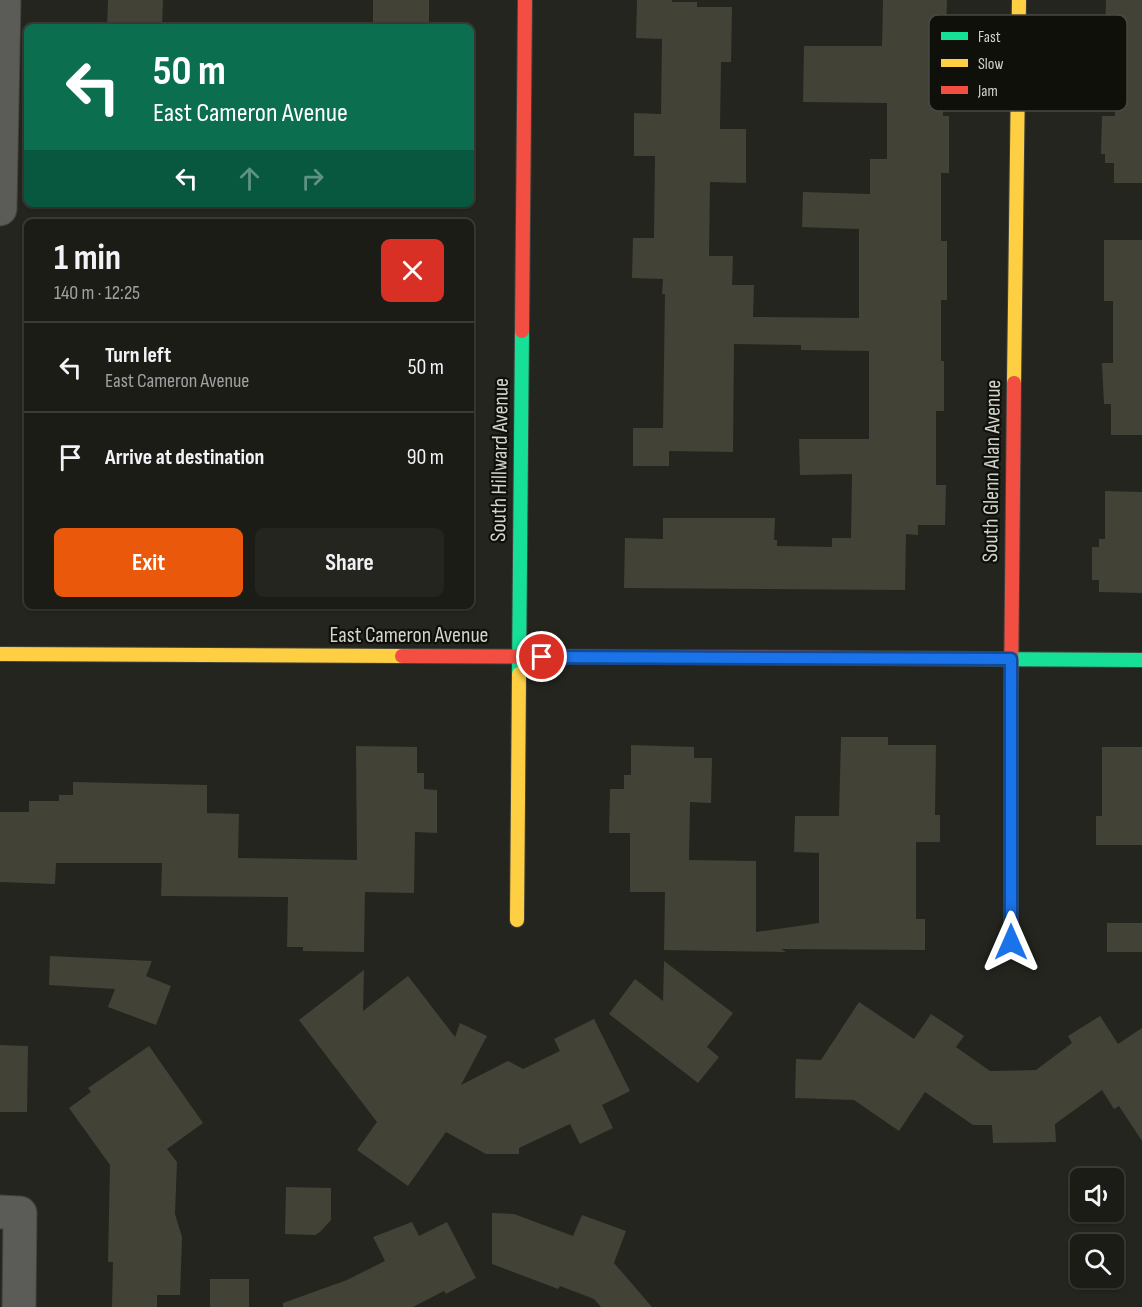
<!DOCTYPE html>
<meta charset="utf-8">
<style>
:root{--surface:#1c1c17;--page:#252520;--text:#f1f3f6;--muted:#a0a1a1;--line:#3a3a36;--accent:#ea580c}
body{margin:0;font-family:"Sofia Sans Condensed",sans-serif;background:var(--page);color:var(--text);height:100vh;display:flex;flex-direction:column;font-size:22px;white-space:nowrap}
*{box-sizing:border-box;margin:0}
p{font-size:20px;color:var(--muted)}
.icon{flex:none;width:33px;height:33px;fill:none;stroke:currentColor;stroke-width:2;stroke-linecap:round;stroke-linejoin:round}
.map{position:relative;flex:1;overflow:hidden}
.details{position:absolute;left:24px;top:219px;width:450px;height:390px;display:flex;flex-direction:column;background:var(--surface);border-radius:9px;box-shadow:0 2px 4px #0004,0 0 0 2px var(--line)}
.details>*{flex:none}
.guide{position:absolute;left:24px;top:24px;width:450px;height:183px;border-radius:9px;box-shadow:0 2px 4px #0004,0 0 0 2px var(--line);background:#0b6e4f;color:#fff;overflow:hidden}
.buttons{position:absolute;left:1070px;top:1168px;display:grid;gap:12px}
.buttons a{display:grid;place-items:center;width:54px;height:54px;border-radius:9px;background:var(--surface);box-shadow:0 2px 4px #0004,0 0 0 2px var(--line);font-size:30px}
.pin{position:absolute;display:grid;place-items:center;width:51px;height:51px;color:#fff;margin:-26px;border:3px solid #fff;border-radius:50%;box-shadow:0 2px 6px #0007}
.me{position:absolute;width:66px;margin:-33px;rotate:0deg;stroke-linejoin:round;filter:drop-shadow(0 0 4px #0008)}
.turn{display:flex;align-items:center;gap:21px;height:126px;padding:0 30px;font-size:27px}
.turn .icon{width:78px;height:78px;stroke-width:2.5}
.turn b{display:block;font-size:42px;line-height:51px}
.lanes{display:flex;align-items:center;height:57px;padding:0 30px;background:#0003;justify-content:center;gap:30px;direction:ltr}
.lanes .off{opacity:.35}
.round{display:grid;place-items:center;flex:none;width:63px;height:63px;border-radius:9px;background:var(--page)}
.overview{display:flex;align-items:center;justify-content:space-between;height:102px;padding:0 30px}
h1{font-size:36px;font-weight:700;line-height:45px}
.cta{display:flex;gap:12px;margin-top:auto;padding:12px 30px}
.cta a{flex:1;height:69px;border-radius:9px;background:var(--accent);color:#fff;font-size:24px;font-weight:700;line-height:69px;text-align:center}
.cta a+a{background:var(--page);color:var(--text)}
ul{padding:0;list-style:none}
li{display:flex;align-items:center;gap:18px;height:90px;padding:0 30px;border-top:2px solid var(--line)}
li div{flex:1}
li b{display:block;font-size:22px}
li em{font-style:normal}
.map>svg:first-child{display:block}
.building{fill:#424236}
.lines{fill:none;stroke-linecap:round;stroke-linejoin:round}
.street-casing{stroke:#41413b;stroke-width:35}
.fast-casing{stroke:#41413b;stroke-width:16}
.slow-casing{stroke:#41413b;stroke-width:16}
.jam-casing{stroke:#41413b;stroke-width:16}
.street{stroke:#5b5b57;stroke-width:33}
.fast{stroke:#16e098;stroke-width:14}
.slow{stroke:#ffcf43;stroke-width:14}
.jam{stroke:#f24e42;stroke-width:14}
.route-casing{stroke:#114b97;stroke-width:15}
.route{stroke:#1a73e8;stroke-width:10}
.labels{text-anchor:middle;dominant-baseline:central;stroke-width:4.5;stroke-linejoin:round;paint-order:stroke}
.street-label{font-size:22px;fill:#d2d3cb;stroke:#10100b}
.key{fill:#10100b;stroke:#4a4a45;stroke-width:1.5}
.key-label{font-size:16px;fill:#d2d3cb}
</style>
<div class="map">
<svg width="1142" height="1307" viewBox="0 0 1142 1307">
<rect width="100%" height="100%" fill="#25251f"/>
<g class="building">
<polygon points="108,0 163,0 162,27 107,27"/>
<rect x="373" y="0" width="56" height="27"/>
<polygon points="637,0 672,0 672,2 697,2 697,7 732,7 731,62 721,62 720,129 746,129 746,183 710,182 709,256 733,256 732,285 754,285 753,317 859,318 859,229 802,227 803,192 870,194 870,159 887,159 887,103 803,102 804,46 882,46 883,0 947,0 945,53 943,53 943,116 949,116 949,173 941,173 941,241 947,241 947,300 941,300 941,361 944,361 944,411 936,411 936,485 946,485 945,525 918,525 918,535 906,534 905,590 624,588 625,538 663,539 663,518 775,518 774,540 777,540 777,546 832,547 832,538 851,538 852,474 800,475 799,439 869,439 869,351 801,350 801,345 734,344 733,452 669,451 669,466 633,466 633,428 663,428 665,294 662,294 663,279 632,278 633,238 654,238 655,156 634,156 634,113 661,114 662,39 636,38"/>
<polygon points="1106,0 1142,0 1142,183 1114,183 1114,163 1105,163 1105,154 1101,154 1102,116 1115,116 1116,37 1105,36"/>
<polygon points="1104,240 1142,240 1142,435 1111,435 1111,404 1104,404 1102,363 1113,363 1113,301 1104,301"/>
<polygon points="1105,491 1142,492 1142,593 1099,592 1099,580 1092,580 1092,547 1099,547 1099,539 1105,539"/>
<polygon points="841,737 888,737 888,745 936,745 935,815 940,815 940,842 916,842 916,919 925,919 925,950 781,949 786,952 664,950 665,892 630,892 630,833 609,833 610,789 624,789 624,775 631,775 631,745 694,747 694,758 712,758 711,803 690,802 689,860 756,861 756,932 819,923 819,853 794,852 795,816 839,816"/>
<polygon points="356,746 417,747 417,773 424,773 424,789 437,790 437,833 415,832 414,893 365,892 364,952 303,951 303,947 287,947 288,897 161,896 162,863 56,863 55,884 0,882 0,812 29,812 29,801 59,801 59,795 73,795 73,782 207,785 207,813 239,814 238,858 357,860"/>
<polygon points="1102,747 1142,747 1142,845 1096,845 1096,816 1102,816"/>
<rect x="1107" y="923" width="35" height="29"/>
<polygon points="50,956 152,961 146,976 171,986 156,1025 108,1007 115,989 49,985"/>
<polygon points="664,961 733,1013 707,1047 719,1057 698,1083 609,1014 635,979 663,1001"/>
<polygon points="364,970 363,1011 408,976 455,1037 460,1023 487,1036 461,1085 508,1061 523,1069 560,1051 554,1039 594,1019 630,1091 602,1105 613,1128 580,1144 570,1124 519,1148 519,1154 486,1154 446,1132 408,1186 357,1150 377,1122 299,1020"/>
<polygon points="859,1002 914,1039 931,1014 964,1036 956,1047 990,1071 1036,1070 1072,1043 1068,1036 1100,1016 1118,1044 1142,1028 1142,1141 1119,1106 1114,1109 1102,1090 1055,1124 1056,1142 993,1143 992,1125 973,1125 925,1092 899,1131 854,1100 795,1098 796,1059 821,1060"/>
<polygon points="0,1045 28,1046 27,1112 0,1112"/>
<polygon points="149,1046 203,1123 167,1149 177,1162 175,1214 182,1237 180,1295 157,1295 157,1307 112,1307 113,1262 108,1262 110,1165 69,1108 91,1092 88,1088"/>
<polygon points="286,1187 331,1188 331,1220 320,1232 315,1235 285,1234"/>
<polygon points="492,1213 514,1214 573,1236 582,1215 626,1231 614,1263 652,1307 601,1307 594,1299 560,1286 558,1289 492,1264"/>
<polygon points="412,1222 419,1236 447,1222 476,1278 446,1294 444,1291 413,1307 283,1307 283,1303 347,1280 385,1261 373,1237"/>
<rect x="210" y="1279" width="39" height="28"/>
</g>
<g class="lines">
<defs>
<g id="street">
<polyline points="0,209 4,0"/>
<polyline points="0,1212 20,1213 19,1307"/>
</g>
<g id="fast">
<polyline points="851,658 1142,660"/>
<polyline points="519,674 522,331"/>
</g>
<g id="slow">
<polyline points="1014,383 1019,0"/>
<polyline points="0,654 402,656"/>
<polyline points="1011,691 1011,942"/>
<polyline points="517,920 519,674"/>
</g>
<g id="jam">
<polyline points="522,331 525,0"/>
<polyline points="402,656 851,658"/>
<polyline points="1011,691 1014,383"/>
</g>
</defs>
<use href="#street" class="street-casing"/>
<use href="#fast" class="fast-casing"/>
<use href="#slow" class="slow-casing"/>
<use href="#jam" class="jam-casing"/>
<use href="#street" class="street"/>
<use href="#fast" class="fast"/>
<use href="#slow" class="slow"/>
<use href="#jam" class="jam"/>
</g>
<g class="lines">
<defs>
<polyline id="route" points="542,657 1011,659 1011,942"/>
</defs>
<use href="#route" class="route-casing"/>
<use href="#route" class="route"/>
</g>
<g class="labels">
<g class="street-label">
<text transform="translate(500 460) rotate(-89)">South Hillward Avenue</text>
<text transform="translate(992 471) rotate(-89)">South Glenn Alan Avenue</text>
<text x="409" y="635">East Cameron Avenue</text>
</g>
</g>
<rect x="929" y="15" width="198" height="96" rx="9" class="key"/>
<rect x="941" y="32" width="27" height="8" fill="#16e098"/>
<rect x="941" y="59" width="27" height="8" fill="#ffcf43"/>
<rect x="941" y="86" width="27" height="8" fill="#f24e42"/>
<g class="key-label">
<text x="978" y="42">Fast</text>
<text x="978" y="69">Slow</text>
<text x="978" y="96">Jam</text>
</g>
</svg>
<div class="buttons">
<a><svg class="icon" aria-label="sound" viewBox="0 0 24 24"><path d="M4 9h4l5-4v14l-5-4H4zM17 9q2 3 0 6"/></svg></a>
<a><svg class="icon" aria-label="search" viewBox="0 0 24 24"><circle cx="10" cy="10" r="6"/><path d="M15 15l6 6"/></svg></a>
</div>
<div class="pin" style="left:542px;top:657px;background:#d93025"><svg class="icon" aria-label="arrive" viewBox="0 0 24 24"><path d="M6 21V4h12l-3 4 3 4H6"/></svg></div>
<svg class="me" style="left:1011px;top:942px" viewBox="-20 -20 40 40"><path d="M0-17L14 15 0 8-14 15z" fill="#1a73e8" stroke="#fff" stroke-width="4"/></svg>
<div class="guide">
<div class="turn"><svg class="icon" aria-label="left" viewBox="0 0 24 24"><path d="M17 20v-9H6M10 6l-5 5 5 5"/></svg><div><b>50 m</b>East Cameron Avenue</div></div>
<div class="lanes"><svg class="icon" aria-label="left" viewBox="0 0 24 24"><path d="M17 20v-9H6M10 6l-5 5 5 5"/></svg><svg class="icon off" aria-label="ahead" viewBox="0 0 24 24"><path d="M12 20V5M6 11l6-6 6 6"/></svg><svg class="icon off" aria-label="right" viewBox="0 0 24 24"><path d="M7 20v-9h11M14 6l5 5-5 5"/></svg></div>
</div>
<section class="details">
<div class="overview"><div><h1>1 min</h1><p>140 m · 12:25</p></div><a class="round" style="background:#d93025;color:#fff"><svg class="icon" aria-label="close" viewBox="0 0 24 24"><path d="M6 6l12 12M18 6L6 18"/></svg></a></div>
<ul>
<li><svg class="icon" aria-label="left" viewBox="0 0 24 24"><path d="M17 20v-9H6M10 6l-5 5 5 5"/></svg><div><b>Turn left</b><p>East Cameron Avenue</p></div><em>50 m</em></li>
<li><svg class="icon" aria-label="arrive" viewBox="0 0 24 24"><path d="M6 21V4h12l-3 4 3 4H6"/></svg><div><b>Arrive at destination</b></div><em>90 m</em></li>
</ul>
<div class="cta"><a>Exit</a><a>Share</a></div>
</section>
</div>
